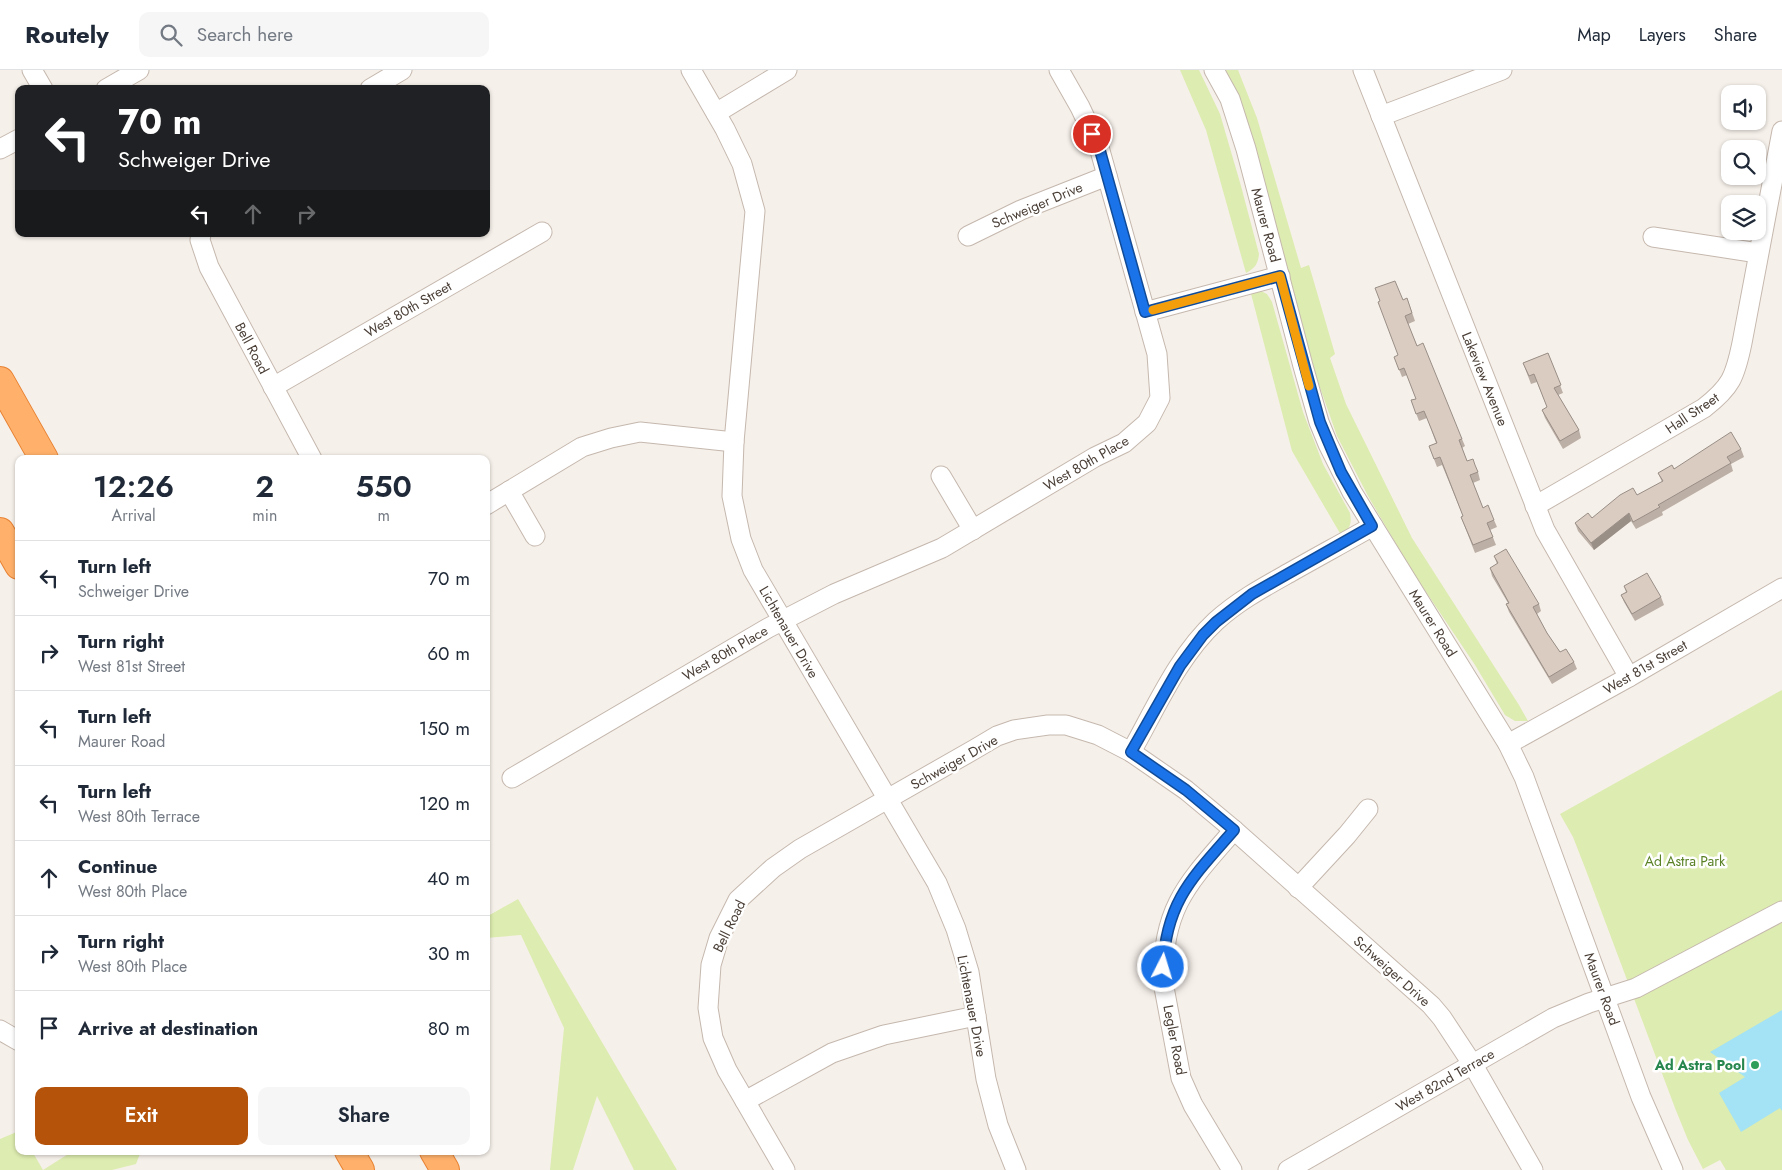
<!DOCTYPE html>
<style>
:root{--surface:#fff;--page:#f6f6f7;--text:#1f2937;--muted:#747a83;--line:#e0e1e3;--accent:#b45309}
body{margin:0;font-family:Jost,sans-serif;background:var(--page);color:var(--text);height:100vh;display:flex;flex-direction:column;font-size:19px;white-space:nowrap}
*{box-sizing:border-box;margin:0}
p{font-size:16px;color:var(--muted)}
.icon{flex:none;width:28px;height:28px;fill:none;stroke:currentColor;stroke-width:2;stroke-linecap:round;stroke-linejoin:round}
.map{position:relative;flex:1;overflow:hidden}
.sheet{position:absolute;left:15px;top:385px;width:475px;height:700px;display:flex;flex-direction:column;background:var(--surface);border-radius:10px;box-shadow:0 1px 4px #0004}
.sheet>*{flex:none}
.guide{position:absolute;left:15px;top:15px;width:475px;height:152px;border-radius:10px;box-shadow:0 1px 4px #0004;background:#202124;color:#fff;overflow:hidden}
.controls{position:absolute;left:1721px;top:15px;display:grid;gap:10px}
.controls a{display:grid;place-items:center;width:45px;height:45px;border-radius:10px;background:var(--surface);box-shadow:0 1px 4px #0004;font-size:25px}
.pin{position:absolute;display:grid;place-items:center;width:42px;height:42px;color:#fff;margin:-21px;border:2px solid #fff;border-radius:50%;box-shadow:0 1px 5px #0007}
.me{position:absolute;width:55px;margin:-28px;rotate:5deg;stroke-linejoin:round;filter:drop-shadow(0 0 4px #0008)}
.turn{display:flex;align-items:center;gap:18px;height:105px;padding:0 20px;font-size:22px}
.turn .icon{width:65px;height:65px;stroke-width:2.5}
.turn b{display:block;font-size:35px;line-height:42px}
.lanes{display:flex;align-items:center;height:48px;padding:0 20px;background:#0003;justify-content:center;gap:25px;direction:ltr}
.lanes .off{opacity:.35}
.eta{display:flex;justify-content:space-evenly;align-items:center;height:85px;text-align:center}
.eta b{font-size:30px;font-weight:600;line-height:35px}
.action{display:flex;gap:10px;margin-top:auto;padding:10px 20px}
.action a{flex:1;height:58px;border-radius:10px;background:var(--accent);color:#fff;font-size:20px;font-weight:600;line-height:58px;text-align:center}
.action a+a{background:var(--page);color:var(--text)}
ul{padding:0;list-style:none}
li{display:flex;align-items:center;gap:15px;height:75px;padding:0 20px;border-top:1px solid var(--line)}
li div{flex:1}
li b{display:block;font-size:19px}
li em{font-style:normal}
header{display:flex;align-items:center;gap:30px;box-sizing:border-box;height:70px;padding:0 25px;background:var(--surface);border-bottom:1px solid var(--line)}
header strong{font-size:24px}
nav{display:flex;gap:28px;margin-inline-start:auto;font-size:18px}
.search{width:350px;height:45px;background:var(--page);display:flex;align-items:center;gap:12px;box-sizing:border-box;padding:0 18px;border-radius:10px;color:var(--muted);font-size:19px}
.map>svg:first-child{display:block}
.green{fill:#ddecb0}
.water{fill:#a3e3f5}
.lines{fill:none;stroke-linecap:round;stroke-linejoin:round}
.minor-casing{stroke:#c5b8ae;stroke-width:21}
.highway-casing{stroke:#e78132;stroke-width:30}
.minor{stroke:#fff;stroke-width:19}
.highway{stroke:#ffb16b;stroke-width:28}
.wall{fill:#bcafa6}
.shaded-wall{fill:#998f87}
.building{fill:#dbccc1;stroke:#998f87}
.route-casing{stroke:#114b97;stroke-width:12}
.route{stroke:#1a73e8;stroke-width:9}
.slow{stroke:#f59e0b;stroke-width:9}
.leisure-dot{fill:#2e9e5b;stroke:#fff;stroke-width:2}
.labels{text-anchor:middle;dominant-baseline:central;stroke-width:5;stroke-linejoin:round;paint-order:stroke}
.street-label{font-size:14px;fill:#4a3f37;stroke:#fff}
.park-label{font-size:14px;fill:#5a8126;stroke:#fff}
.leisure-label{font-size:14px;font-weight:bold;fill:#27864d;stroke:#fff;text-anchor:end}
</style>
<header>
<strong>Routely</strong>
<div class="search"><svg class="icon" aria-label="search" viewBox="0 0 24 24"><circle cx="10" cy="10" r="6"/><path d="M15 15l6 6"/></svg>Search here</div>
<nav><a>Map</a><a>Layers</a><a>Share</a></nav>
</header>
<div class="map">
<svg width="1782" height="1100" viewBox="0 0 1782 1100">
<rect width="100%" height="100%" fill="#f6f0ea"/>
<g class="green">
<path d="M 1180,0 L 1199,0 L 1220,44 L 1241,116 L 1259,184 C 1258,194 1255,198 1246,203 L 1206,60 Z"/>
<polygon points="1226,0 1238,0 1257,48 1301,198 1309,195 1335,284 1330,288 1346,334 1412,468 1519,635 1528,651 1515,651 1505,645 1475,595 1410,498 1368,426 1337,366 1316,306 1252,65"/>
<path d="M 1257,219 L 1267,224 L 1272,232 L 1303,342 L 1323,394 L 1350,443 C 1352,454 1350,459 1341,465 L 1292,381 L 1250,220 Z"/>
<polygon points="1782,620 1782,1100 1726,1100 1720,1090 1703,1099 1688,1070 1675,1038 1587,803 1573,767 1560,744"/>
<polygon points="518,829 677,1100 634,1100 597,1026 573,1100 550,1100 564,958 521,865 486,868 486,847"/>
<polygon points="19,1061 19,1081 32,1081 43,1100 73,1081 141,1081 136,1094 112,1100 0,1100 0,1069"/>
</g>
<polygon class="water" points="1782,940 1782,1041 1780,1038 1741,1062 1719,1023 1745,1007 1710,982"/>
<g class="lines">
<defs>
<g id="minor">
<polyline points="32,0 43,19"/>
<polyline points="691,0 725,59 742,94 755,141 734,372 732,426 741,469 753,500 937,813 956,859 969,902 986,1009 998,1055 1016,1100"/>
<polyline points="1214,0 1230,29 1246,79 1303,296 1319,352 1328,374 1352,422 1508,674 1524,707 1641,1027 1673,1100"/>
<polyline points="1363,0 1545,460 1629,607"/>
<polyline points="106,19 139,0"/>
<polyline points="370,19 402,0"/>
<polyline points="716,43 787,0"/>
<polyline points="1381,46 1502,0"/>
<polyline points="0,79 19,69"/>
<polyline points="201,164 200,170 209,197 312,389"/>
<polyline points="968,166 1021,140 1107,106"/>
<polyline points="1653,167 1758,183"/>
<polyline points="1145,242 1280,206"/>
<polyline points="273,317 542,162"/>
<polyline points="941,406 973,460"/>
<polyline points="509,421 535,466"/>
<polyline points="486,435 582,377 611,368 640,362 734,372"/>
<path d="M 1535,436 L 1704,338 C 1731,317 1735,307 1742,273 L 1782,61"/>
<polyline points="1508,674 1629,607 1782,518"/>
<path d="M 1131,682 C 1156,638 1178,586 1216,551 C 1238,531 1264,517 1289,503 C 1317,487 1345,472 1373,456"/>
<polyline points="512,708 768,558 834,524 942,478 1095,387 1124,373 1147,353 1160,328 1157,284 1099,77 1080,37 1059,0"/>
<polyline points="1298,818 1347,765 1368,739"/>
<polyline points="0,960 19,971"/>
<polyline points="745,1031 832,983 884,965 976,946"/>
<polyline points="785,1100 727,1000 713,968 708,938 711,895 719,868 738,830 773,798 800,779 975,679 997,666 1014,660 1048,655 1066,655 1098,665 1131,682 1186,720 1234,760 1431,935 1442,948 1473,995 1533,1100"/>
<path d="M 1232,1100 L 1193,1035 L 1181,1008 L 1163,912 C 1162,837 1188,813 1234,760"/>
<polyline points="1288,1100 1553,948 1589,933 1636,918 1782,841"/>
</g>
<g id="highway">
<polyline points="0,311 44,389"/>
<polyline points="0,462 19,495"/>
<polyline points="349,1081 360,1100"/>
<polyline points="434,1081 445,1100"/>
</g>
</defs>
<use href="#minor" class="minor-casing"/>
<use href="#highway" class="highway-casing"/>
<use href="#minor" class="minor"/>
<use href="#highway" class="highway"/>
</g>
<g class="wall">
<polygon points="1407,228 1415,251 1408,254 1417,276 1462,369 1465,376 1462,378 1467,391 1478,402 1480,410 1473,413 1483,438 1494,450 1497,457 1490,460 1496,475 1475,483 1461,447 1463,446 1442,395 1437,397 1429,376 1436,373 1427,348 1419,351 1411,330 1416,329 1407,305 1402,307 1397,294 1398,285 1403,230"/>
<polygon points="1548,283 1563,323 1558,325 1579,360 1581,368 1563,379 1545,348 1542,340 1547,337 1537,312 1531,314 1523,293"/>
<polygon points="1741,379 1744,387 1731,394 1733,401 1662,442 1663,445 1636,459 1631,451 1594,480 1578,461 1575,453 1592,448 1637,425 1662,412 1658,403"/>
<polygon points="1494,486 1539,534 1541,541 1537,544 1547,563 1560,582 1574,592 1577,599 1552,614 1509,542 1506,534 1508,533 1492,506 1490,498 1497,494"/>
<polygon points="1624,516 1661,527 1664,535 1635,551 1624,532 1621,525 1626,522"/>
</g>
<polygon class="shaded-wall" points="1629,443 1631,451 1594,480 1591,473"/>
<g class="building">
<polygon points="1395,211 1403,230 1407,228 1412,243 1405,246 1417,276 1423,273 1462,369 1459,370 1467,391 1473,389 1475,395 1478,402 1470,405 1483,438 1488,435 1494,450 1487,453 1493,467 1473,475 1461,447 1463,446 1440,387 1434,389 1429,376 1437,373 1424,341 1416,344 1411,330 1416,329 1404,298 1399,300 1394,287 1398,285 1378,232 1380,231 1375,218"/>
<polygon points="1548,283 1561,315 1554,318 1579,360 1560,371 1542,340 1547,337 1534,304 1529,306 1523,293"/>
<polygon points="1731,362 1741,379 1727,387 1731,393 1658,435 1660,437 1633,452 1629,443 1591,473 1575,453 1588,443 1592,448 1620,425 1633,418 1637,425 1663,411 1658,403 1672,395 1674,399"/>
<polygon points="1506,479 1539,534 1533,537 1547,563 1560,582 1566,579 1574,592 1549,607 1506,534 1509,533 1490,498 1498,493 1494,486"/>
<polygon points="1647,503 1661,527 1632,544 1621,525 1627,522 1624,516"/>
</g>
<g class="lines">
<defs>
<path id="route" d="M 1092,64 L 1099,77 L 1145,242 L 1280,206 L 1320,352 L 1341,402 L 1372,456 L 1252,524 L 1216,552 L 1203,565 L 1180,596 L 1131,682 L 1186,720 L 1234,760 C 1193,807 1166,831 1163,897"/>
</defs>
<use href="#route" class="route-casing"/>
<use href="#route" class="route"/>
<polyline class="slow" points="1153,240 1280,206 1309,316"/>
</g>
<circle class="leisure-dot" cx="1755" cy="995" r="5"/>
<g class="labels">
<g class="street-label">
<text transform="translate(1037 135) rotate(-23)">Schweiger Drive</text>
<text transform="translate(1266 155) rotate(75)">Maurer Road</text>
<text transform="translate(408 239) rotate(-30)">West 80th Street</text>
<text transform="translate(252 278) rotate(62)">Bell Road</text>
<text transform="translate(1485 309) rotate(68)">Lakeview Avenue</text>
<text transform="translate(1692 343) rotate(-34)">Hall Street</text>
<text transform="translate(1086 393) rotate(-30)">West 80th Place</text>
<text transform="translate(1433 553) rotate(58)">Maurer Road</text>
<text transform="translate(789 562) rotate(60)">Lichtenauer Drive</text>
<text transform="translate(725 583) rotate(-30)">West 80th Place</text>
<text transform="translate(1645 597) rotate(-30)">West 81st Street</text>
<text transform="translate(954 692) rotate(-29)">Schweiger Drive</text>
<text transform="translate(729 856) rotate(-64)">Bell Road</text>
<text transform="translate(1392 901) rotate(42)">Schweiger Drive</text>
<text transform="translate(1602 919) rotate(70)">Maurer Road</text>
<text transform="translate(972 936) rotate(79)">Lichtenauer Drive</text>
<text transform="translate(1175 970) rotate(79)">Legler Road</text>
<text transform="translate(1445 1010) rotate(-30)">West 82nd Terrace</text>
</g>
<g class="park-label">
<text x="1685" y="791">Ad Astra Park</text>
</g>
<g class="leisure-label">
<text x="1745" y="995">Ad Astra Pool</text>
</g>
</g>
</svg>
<div class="controls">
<a><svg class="icon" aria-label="sound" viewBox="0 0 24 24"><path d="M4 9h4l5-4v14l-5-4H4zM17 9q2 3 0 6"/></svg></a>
<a><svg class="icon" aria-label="search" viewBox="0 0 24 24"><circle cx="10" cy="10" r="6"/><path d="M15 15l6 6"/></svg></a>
<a><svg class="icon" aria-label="layers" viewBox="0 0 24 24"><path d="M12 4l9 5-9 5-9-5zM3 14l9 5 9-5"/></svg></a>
</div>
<div class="pin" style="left:1092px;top:64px;background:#d93025"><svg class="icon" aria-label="arrive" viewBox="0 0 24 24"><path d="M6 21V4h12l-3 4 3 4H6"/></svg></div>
<svg class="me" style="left:1163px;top:897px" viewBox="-20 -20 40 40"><circle r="17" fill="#1a73e8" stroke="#fff" stroke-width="3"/><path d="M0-11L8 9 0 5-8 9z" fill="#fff"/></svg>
<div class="guide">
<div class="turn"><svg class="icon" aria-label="left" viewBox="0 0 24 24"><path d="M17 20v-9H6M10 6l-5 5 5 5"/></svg><div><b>70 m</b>Schweiger Drive</div></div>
<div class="lanes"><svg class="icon" aria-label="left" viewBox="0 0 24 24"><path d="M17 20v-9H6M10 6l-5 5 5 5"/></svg><svg class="icon off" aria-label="ahead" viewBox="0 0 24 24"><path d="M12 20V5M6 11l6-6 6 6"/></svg><svg class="icon off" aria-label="right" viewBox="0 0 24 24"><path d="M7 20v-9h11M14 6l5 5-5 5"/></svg></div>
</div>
<section class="sheet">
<div class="eta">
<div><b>12:26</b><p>Arrival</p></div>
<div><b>2</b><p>min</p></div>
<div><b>550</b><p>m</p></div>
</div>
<ul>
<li><svg class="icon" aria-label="left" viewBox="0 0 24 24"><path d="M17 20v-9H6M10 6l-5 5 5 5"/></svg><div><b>Turn left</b><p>Schweiger Drive</p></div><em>70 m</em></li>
<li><svg class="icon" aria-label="right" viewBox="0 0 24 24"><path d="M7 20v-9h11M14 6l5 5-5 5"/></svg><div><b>Turn right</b><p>West 81st Street</p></div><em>60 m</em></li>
<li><svg class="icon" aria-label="left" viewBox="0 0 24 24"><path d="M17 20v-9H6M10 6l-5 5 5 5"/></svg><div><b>Turn left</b><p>Maurer Road</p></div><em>150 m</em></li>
<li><svg class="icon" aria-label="left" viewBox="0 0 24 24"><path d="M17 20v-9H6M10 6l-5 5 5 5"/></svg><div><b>Turn left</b><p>West 80th Terrace</p></div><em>120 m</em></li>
<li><svg class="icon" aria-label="ahead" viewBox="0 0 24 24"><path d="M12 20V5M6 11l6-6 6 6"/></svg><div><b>Continue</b><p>West 80th Place</p></div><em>40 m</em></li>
<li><svg class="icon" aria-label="right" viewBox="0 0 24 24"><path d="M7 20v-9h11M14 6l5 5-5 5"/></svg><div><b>Turn right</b><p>West 80th Place</p></div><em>30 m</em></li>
<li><svg class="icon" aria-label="arrive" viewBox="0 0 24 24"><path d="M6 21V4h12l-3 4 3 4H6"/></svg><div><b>Arrive at destination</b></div><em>80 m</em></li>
</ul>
<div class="action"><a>Exit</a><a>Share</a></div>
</section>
</div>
